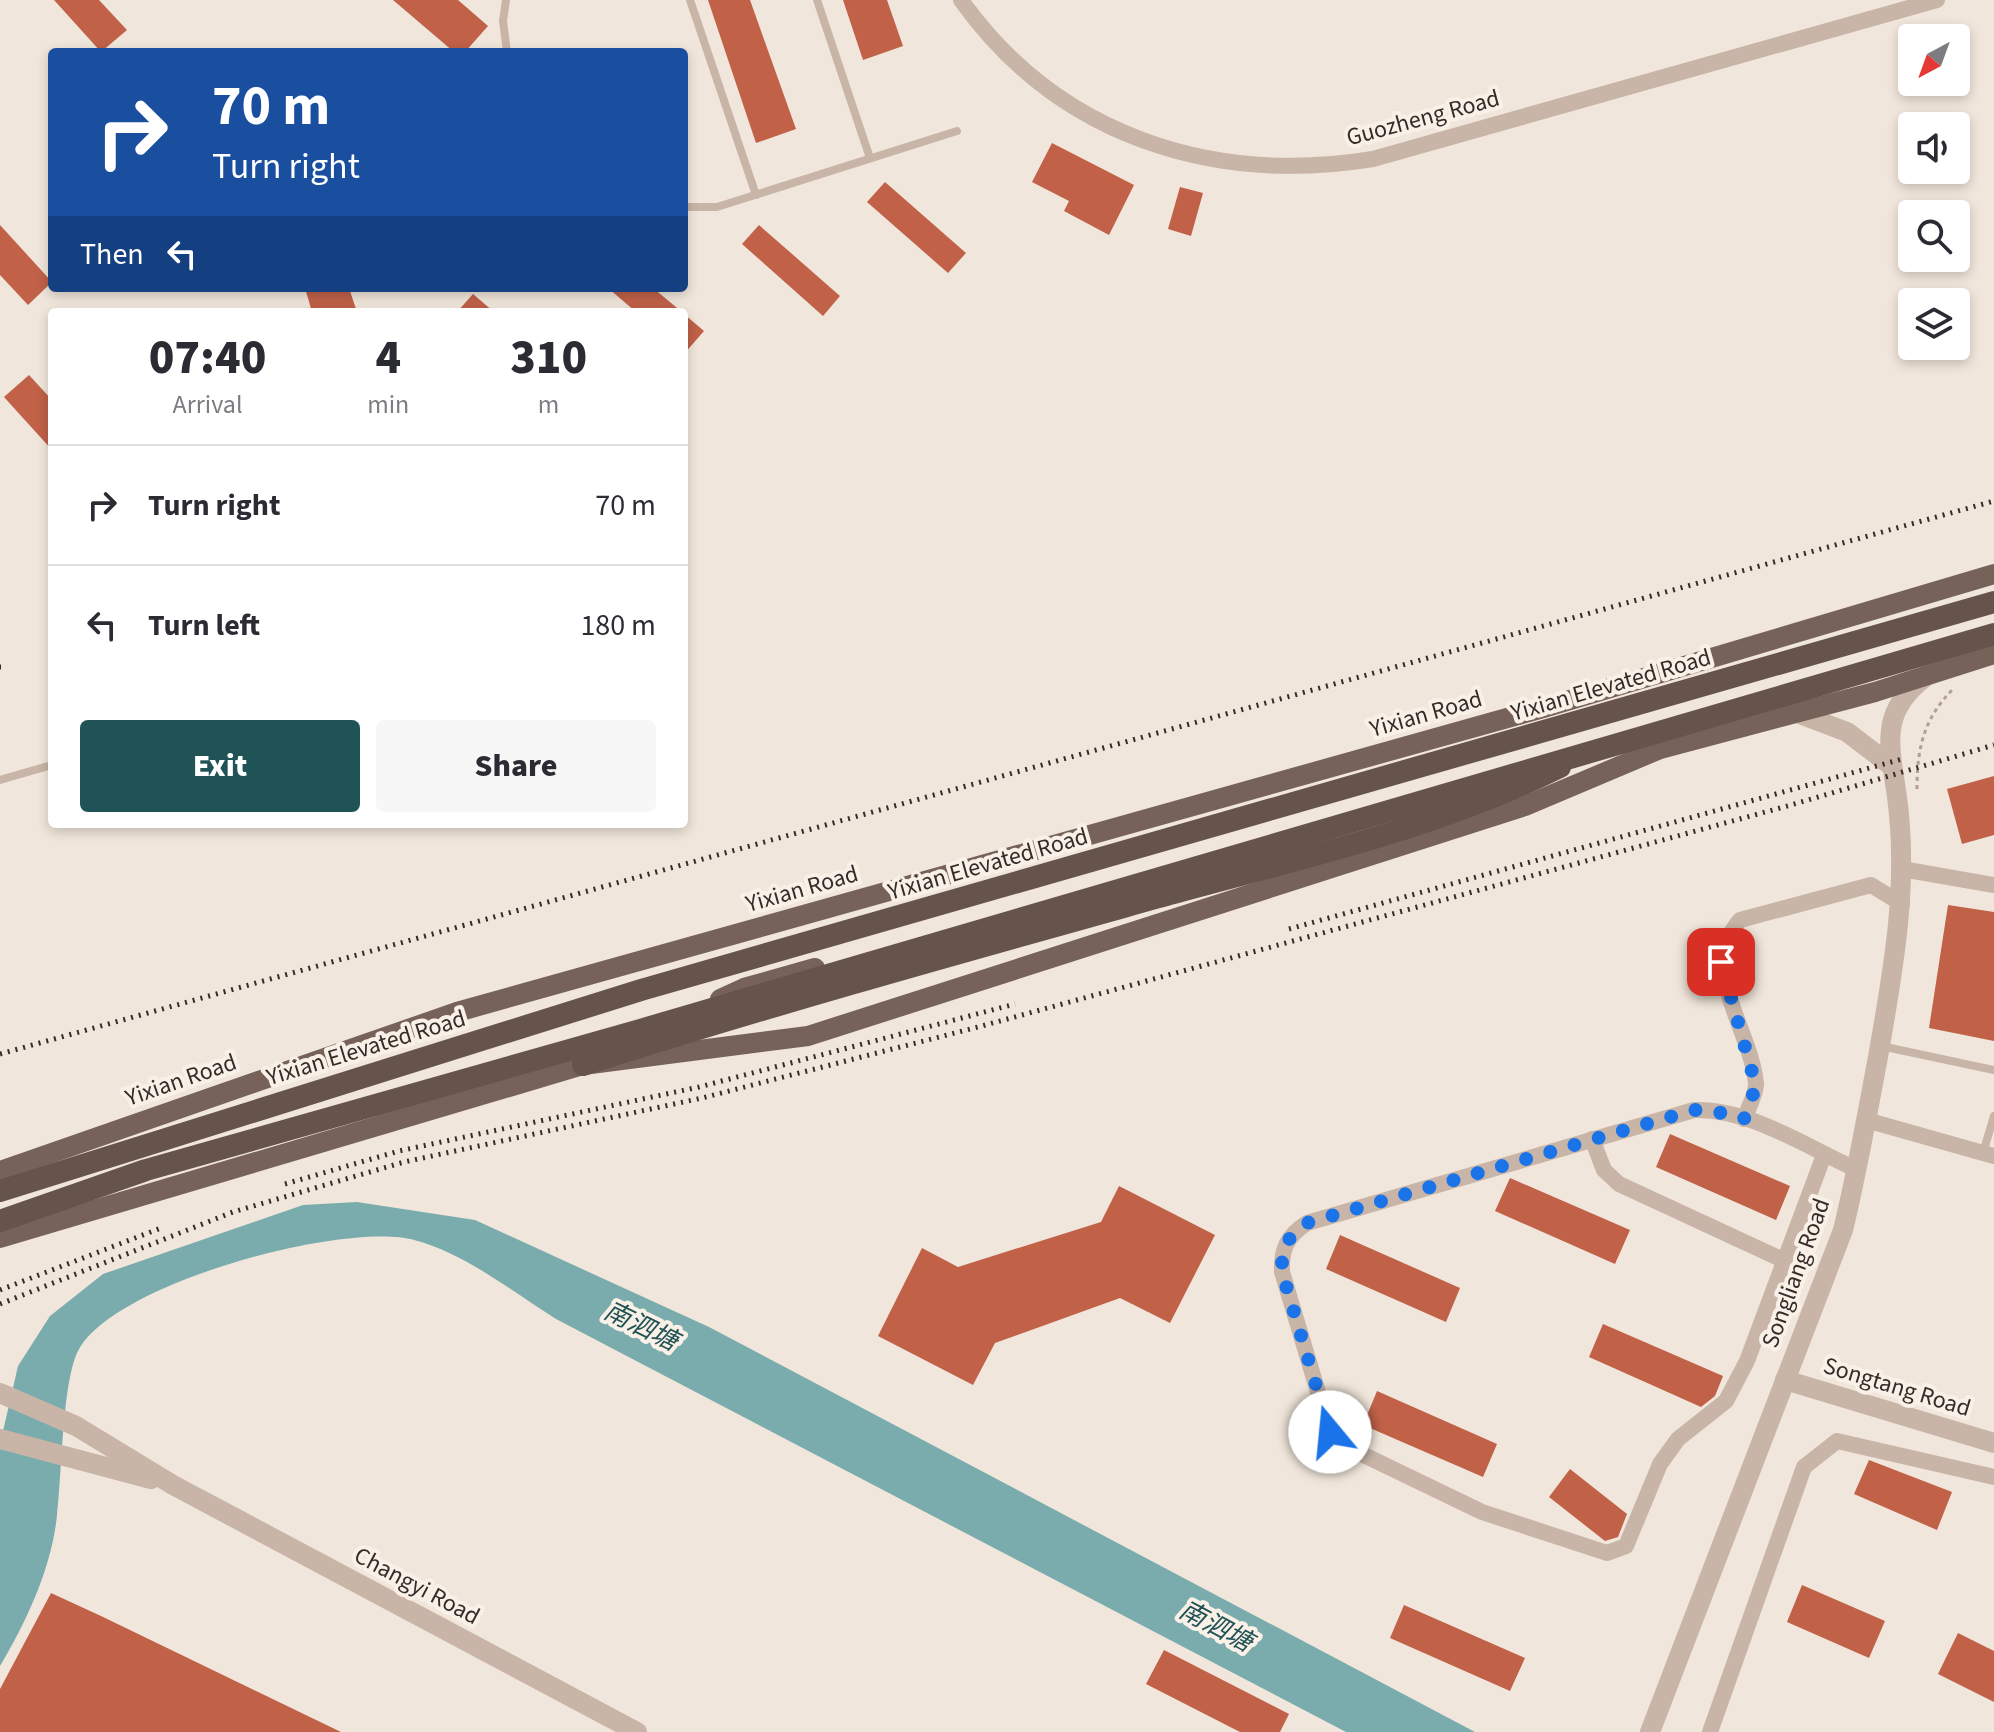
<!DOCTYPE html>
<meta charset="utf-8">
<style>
:root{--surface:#fff;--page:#f7f7f7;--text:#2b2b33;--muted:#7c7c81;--line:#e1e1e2;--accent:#1f5355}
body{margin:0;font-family:"Source Sans 3","Noto Sans SC",sans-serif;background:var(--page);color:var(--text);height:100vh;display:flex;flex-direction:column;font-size:30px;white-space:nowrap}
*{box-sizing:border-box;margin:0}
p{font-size:26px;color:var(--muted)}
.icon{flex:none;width:44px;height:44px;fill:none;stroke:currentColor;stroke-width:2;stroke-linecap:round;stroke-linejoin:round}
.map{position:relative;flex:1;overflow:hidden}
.details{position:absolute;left:48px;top:308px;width:640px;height:520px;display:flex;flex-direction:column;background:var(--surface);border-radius:8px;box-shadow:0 4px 12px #0003}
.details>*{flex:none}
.banner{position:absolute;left:48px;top:48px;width:640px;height:244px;border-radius:8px;box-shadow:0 4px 12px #0003;background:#1a4fa0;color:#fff;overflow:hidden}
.needle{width:52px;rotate:221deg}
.tools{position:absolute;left:1898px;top:24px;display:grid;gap:16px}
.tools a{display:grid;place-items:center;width:72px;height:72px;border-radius:8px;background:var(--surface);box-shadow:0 4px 12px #0003;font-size:40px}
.pin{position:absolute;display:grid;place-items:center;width:68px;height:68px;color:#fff;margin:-34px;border-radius:16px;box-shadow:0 4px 12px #0006}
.me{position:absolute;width:88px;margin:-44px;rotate:343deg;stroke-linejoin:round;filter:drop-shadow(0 0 6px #0008)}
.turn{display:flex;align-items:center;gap:28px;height:168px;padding:0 32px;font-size:36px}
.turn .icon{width:104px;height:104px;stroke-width:2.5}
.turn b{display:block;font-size:56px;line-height:68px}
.then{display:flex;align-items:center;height:76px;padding:0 32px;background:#0003;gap:16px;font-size:30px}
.eta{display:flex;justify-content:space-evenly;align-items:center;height:136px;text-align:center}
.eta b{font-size:48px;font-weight:800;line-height:56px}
.cta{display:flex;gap:16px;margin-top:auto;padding:16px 32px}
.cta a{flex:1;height:92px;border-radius:8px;background:var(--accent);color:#fff;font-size:32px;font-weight:800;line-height:92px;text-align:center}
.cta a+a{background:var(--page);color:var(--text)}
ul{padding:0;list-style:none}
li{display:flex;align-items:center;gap:24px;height:120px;padding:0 32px;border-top:2px solid var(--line)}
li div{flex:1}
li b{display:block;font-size:30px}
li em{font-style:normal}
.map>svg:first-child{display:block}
.water{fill:#7bacad}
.building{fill:#c16148}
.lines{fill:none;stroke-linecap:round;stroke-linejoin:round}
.path{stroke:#b49f92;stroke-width:3;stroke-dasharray:4 4;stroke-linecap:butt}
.service{stroke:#c8b5a7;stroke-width:8}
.minor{stroke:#c8b5a7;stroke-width:16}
.tertiary{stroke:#c8b5a7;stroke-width:20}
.primary{stroke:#766259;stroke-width:20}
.trunk{stroke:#66544c;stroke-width:22}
.rail{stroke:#352b28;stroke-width:5;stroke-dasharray:2 6;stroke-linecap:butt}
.trunk-bridge{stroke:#66544c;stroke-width:22}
.route{stroke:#1a73e8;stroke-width:14;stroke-dasharray:0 25.2}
.labels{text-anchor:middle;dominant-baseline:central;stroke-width:8;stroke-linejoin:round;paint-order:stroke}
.street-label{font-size:24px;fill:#352b28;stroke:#f9f0e7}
.water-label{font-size:26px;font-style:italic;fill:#1f5355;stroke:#f9f0e7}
</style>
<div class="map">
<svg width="1994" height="1732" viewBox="0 0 1994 1732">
<rect width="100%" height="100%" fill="#f1e6db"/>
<path class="water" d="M 357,1202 L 475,1220 L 709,1327 L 1475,1732 L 1346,1732 L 556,1319 C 511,1291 465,1253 414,1240 C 344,1221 108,1284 77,1353 C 62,1387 62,1475 57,1515 C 52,1567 26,1623 0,1666 L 0,1444 L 18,1366 L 50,1316 L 103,1274 L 303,1205 Z"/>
<g class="building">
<polygon points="54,0 99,0 127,30 101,52"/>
<polygon points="393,0 458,0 488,26 465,52 454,52"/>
<polygon points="708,0 750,0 796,129 756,143"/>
<polygon points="843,0 887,0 903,46 863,60"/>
<polygon points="1052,143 1134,185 1109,235 1064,211 1069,201 1032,182"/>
<polygon points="885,182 966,253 948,273 867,202"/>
<polygon points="1180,187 1203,193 1191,236 1168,229"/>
<polygon points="0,225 52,282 28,305 0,275"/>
<polygon points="759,225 840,296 823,316 742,244"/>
<polygon points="305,288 349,288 357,312 312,312"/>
<polygon points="608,288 653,288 682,312 636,312"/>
<polygon points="473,294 494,312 457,312"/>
<polygon points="684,314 704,331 684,354"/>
<polygon points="29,375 52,400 52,450 4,397"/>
<polygon points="1994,776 1994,835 1962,844 1947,789"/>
<polygon points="1948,905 1994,912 1994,1041 1929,1028"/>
<polygon points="1670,1134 1790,1186 1776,1220 1656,1167"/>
<polygon points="1510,1178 1630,1230 1615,1264 1495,1211"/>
<polygon points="1119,1186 1215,1235 1170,1323 1120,1298 995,1343 973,1385 878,1336 922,1248 958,1267 1101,1222"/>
<polygon points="1340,1235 1460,1288 1446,1322 1326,1269"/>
<polygon points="1603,1324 1723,1376 1715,1396 1701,1407 1589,1357"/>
<polygon points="1377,1391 1497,1444 1483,1477 1363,1425"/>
<polygon points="1869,1460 1952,1492 1937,1530 1854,1494"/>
<polygon points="1570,1469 1627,1514 1618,1537 1605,1541 1549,1497"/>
<polygon points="1802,1585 1885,1621 1869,1658 1787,1622"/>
<polygon points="51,1593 101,1616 341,1732 0,1732 0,1689"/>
<polygon points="1404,1605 1525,1658 1510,1691 1390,1638"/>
<polygon points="1958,1633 1994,1651 1994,1702 1938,1674"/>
<polygon points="1164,1650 1289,1714 1280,1732 1240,1732 1146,1684"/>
</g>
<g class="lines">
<path class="path" d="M 1917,789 C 1917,747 1924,718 1954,688"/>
<g class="service">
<polyline points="506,0 503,21 507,52"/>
<polyline points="690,0 756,195"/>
<polyline points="817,0 870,158"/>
<polyline points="684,207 717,207 957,131"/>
<polyline points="0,780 52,765"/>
<polyline points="1881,1046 1994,1070"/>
<polyline points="1983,1153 1994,1116"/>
</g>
<g class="minor">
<path d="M 961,0 C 1058,136 1212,185 1373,159 L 1937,0"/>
<polyline points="1902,869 1994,885"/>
<path d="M 1744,1119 C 1748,1109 1756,1094 1756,1084 C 1751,1029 1698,969 1740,920 L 1871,885 L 1902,904"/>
<polyline points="1866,1120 1994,1156"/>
<polyline points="1592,1139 1604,1170 1619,1184 1783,1260"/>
<path d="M 1824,1155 L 1747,1361 L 1726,1401 L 1678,1439 L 1660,1464 L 1626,1546 L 1607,1553 L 1482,1512 L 1341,1444 L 1330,1432 L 1282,1272 C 1281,1249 1287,1236 1307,1223 L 1694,1110 C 1750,1108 1808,1148 1858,1170"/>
<polyline points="1710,1732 1804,1467 1837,1441 1994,1477"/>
</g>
<g class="tertiary">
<polyline points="1797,713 1847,732 1889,764"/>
<polyline points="1785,1380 1994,1443"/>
<polyline points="0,1393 76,1426 173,1485 637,1732"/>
<polyline points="0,1439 151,1479"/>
<path d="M 1650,1732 L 1843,1230 C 1857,1173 1867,1115 1878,1057 C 1893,971 1909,885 1897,797 C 1890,746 1878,713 1925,677"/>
</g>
<g class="primary">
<polyline points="720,999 744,988 815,968"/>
<polyline points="0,1171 457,1012 1543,708 1994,574"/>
<polyline points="0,1238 583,1065 808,1036 1525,806 1660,749 1875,692 1994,654"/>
</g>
<g class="trunk">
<path d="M 583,1065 C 777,1003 973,949 1170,894 C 1301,858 1438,828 1560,767"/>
<polyline points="0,1191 641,990 1994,602"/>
</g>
<g class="rail">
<polyline points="0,667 1,667"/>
<polyline points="1289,929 1902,759"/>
<polyline points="0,1054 1994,501"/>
<polyline points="285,1184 399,1151 699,1087 1015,1004"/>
<polyline points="0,1290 161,1228"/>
<polyline points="0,1304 233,1212 404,1162 702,1098 978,1027 1791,805 1994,745"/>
</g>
<polyline class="trunk-bridge" points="0,1221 146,1170 640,1030 1994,634"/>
</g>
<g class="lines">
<path class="route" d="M 1330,1432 L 1282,1272 C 1281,1249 1287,1236 1307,1223 L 1694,1110 L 1710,1110 L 1744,1119 L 1756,1086 L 1721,962"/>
</g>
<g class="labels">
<g class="street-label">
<text transform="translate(1423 118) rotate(-15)">Guozheng Road</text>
<text transform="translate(1611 685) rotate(-16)">Yixian Elevated Road</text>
<text transform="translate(1426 714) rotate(-16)">Yixian Road</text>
<text transform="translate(988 864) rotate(-16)">Yixian Elevated Road</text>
<text transform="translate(802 889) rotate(-16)">Yixian Road</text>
<text transform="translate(366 1048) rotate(-17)">Yixian Elevated Road</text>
<text transform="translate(181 1080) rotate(-19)">Yixian Road</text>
<text transform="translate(1796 1273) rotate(-70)">Songliang Road</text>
<text transform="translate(1897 1387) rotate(17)">Songtang Road</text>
<text transform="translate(417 1586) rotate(28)">Changyi Road</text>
</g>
<g class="water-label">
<text transform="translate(641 1326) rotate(26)">南泗塘</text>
<text transform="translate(1216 1626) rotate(28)">南泗塘</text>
</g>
</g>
</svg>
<div class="tools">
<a><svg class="needle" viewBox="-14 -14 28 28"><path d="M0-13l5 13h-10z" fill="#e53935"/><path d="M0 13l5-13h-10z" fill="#7c7c81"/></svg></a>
<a><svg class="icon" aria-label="sound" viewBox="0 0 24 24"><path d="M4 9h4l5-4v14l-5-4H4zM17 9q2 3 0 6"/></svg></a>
<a><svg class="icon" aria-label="search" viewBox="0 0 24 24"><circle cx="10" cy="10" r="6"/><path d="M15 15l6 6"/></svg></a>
<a><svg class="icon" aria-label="layers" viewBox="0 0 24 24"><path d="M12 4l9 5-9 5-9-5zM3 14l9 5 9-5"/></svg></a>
</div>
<div class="pin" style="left:1721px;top:962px;background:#d93025"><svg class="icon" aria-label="arrive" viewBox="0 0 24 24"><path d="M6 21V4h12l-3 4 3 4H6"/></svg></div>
<svg class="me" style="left:1330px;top:1432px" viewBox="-20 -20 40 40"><circle r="19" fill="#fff"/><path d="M0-13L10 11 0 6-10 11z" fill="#1a73e8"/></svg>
<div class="banner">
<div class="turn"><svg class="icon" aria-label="right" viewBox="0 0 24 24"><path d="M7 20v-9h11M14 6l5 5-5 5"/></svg><div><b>70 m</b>Turn right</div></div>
<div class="then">Then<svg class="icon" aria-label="left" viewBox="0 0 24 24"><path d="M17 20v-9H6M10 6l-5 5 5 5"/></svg></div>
</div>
<section class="details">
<div class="eta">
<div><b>07:40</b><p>Arrival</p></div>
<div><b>4</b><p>min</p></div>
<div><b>310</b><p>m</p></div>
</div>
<ul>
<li><svg class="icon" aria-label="right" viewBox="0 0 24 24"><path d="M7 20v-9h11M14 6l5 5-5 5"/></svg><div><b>Turn right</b></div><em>70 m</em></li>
<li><svg class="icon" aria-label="left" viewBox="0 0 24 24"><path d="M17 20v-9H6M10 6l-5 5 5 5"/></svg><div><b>Turn left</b></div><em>180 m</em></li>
</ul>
<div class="cta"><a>Exit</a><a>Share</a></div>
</section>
</div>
